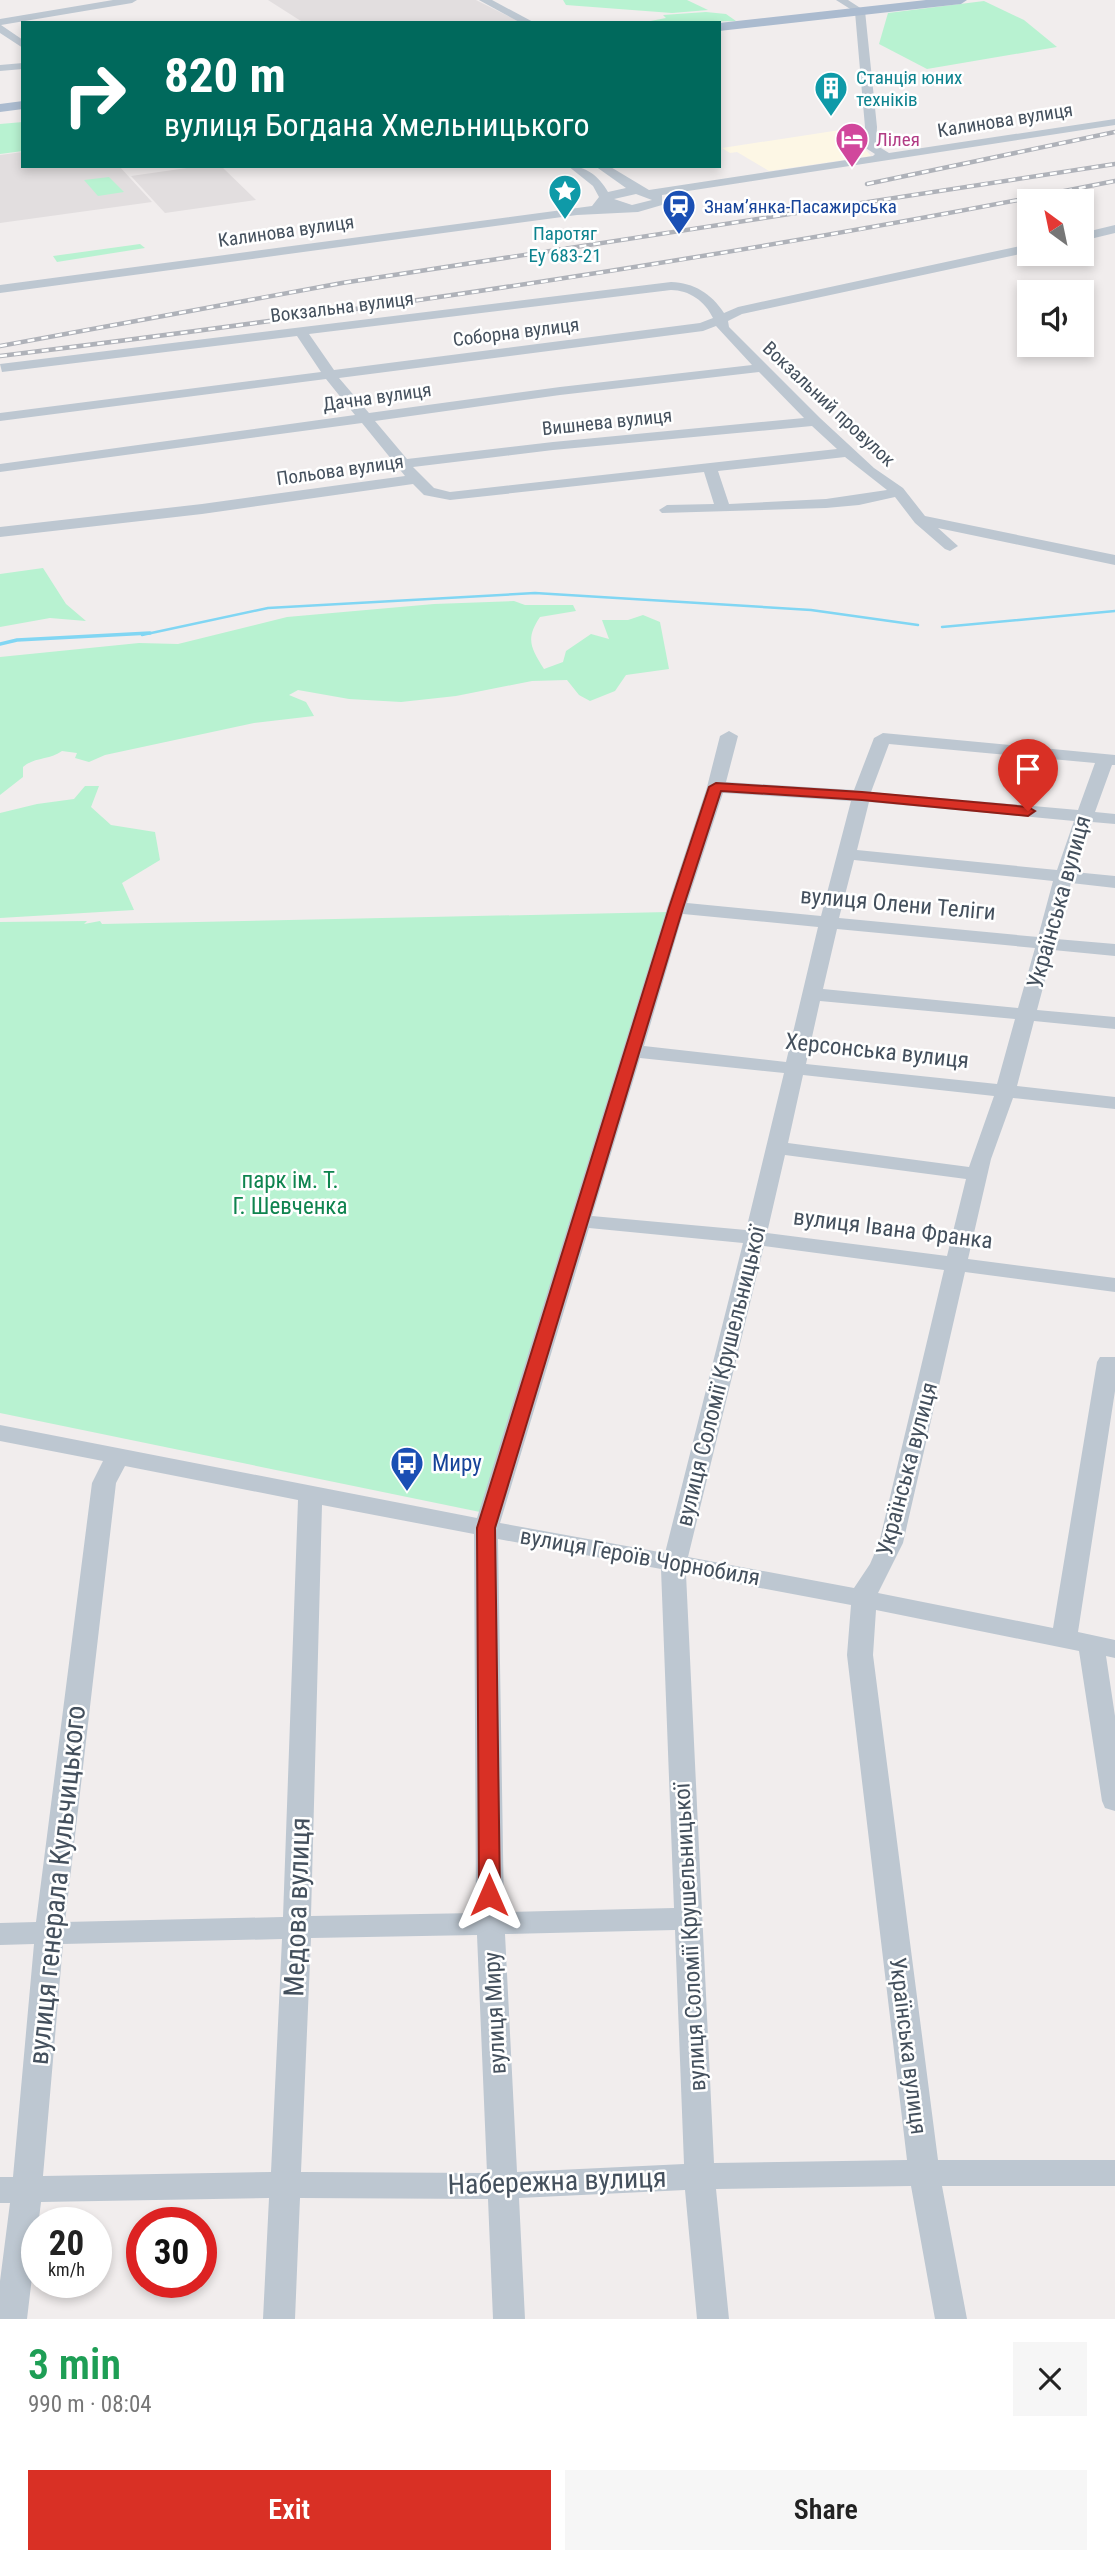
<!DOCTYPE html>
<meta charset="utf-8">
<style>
:root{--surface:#fff;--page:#f6f6f6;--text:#222;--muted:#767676;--accent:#d93025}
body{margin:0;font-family:"Roboto Condensed",sans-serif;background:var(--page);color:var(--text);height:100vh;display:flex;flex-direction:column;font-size:26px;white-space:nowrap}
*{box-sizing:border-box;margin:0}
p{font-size:23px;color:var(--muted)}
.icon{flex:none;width:38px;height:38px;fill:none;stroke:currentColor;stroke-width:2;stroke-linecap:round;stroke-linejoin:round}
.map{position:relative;height:2319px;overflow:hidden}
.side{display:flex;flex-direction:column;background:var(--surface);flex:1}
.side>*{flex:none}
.top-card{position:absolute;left:21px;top:21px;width:700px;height:147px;border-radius:0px;box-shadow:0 4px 10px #0003;background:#00695c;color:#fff;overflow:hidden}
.needle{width:46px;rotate:327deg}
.controls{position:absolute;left:1017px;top:189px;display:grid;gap:14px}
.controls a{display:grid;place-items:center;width:77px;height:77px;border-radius:0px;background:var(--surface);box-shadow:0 4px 10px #0003;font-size:35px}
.speed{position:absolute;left:21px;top:2207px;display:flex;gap:14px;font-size:35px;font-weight:700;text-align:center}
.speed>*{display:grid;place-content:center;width:91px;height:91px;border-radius:50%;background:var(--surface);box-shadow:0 4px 10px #0003;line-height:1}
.speed small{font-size:18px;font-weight:400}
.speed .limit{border:10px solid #d22;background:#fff;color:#111}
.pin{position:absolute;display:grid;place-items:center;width:60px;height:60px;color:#fff;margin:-72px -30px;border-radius:50% 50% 50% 0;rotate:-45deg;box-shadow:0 0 7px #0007}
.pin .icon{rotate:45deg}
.me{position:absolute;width:77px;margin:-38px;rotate:0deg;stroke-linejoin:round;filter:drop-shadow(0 0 5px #0008)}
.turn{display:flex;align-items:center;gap:24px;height:147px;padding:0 28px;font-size:32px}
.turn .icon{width:91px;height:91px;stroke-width:2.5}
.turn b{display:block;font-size:49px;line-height:60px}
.round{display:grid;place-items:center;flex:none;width:74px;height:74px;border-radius:0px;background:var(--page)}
.headline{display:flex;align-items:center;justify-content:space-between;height:119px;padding:0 28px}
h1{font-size:42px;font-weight:600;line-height:52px;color:#1e9e55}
.button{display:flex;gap:14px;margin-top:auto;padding:14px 28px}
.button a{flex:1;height:80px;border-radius:0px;background:var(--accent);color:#fff;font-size:28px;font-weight:600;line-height:80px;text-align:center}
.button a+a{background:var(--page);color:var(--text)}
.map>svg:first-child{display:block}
.commercial{fill:#fdf7e5}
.education{fill:#e2dedf}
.green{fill:#b8f2d1}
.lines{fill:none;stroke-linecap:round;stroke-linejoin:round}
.stream-far1{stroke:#81d6f3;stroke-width:2.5}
.stream{stroke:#81d6f3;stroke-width:3.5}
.minor{fill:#bdc7d1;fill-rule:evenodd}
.major{fill:#abbbcf;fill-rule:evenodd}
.rail-casing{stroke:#afb2b9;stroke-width:4.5}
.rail{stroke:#fff;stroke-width:2.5;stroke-dasharray:7;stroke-linecap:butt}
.route{fill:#d93025;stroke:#8d1f18;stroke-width:2}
.labels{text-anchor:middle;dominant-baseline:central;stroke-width:5;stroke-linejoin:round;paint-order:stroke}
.far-culture-label{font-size:19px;fill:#0d838f;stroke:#fff;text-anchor:start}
.far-street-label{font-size:19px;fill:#44505d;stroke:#fff}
.far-hotel-label{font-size:19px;fill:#b23c85;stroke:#fff;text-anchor:start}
.far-transit-label{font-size:19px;fill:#164399;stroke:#fff;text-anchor:start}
.street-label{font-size:23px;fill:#44505d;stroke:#fff}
.park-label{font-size:23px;fill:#0f844f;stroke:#fff}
.transit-label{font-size:23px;fill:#164399;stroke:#fff;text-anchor:start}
.near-street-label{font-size:28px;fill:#44505d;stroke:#fff}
</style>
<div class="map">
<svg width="1115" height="2319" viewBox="0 0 1115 2319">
<rect width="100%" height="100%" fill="#f1eded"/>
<polygon class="commercial" points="840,130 863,130 865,149 871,156 769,171 737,152 730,153 722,148"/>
<g class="education">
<polygon points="268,0 476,0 522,23 304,23"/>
<polygon points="23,152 23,166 119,166 152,202 0,223 0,155"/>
<polygon points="201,166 221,166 256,200 165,213 131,176"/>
</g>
<g class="green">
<polygon points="563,0 687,0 708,10 672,13 566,5"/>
<polygon points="984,1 1024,20 1057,47 927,69 879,44 888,13"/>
<polygon points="706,12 726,14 736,21 640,23 666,18 663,15"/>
<polygon points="23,122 23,151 0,154 0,124"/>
<polygon points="109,177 124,192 98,196 84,180"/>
<polygon points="140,244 145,248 57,262 53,256"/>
<polygon points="43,568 66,604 86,621 50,618 0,627 0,574"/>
<path d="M 514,601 L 525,605 L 573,605 L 576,611 L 540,617 C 525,639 531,648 544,669 L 563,662 L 566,651 L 591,634 L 609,639 L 602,620 L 628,620 L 643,615 L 660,622 L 669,669 L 626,675 L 615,691 L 590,701 L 579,695 L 567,680 L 532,681 L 456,696 L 401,702 L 349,699 L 298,690 L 289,695 L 306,702 L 314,716 L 254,723 L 105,755 L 89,762 L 75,758 L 77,753 L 62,751 C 50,760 34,757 23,767 L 23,777 L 0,795 L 0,657 L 139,643 L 178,644 L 287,617 L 434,604 Z"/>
<polygon points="85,786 99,786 91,807 111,825 155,832 160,860 122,883 134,910 0,918 0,813 37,804 74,799"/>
<polygon points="669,912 480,1512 0,1413 0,922 87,921 84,924 100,921 102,924"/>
</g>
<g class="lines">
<g class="stream-far1">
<polyline points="942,627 1115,611"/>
<polyline points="142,635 268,608 535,593 811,610 918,625"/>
</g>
<polyline class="stream" points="0,644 17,640 150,633"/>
<g class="minor">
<polygon points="113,0 137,0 132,3 1,25 23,40 23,48 0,33 0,19"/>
<polygon points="479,0 492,0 535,23 521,23"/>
<path d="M 836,0 L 848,0 L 865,11 L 877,127 L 876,145 L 889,153 L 1115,119 L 1115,125 L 662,195 L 662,205 L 638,212 L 577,215 L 0,293 L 0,285 L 592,206 L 599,197 L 593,186 L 568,166 C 586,166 599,176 608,192 L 626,188 L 595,166 L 609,166 L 649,190 L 873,156 L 875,154 L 864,147 L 865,127 L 855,12 ZM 636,194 L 652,200 L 632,205 L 614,199 Z"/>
<polygon points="23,63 23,69 0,71 0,65"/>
<polygon points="1115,225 1115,233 1082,241 1082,233"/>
<path d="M 1029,244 L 1029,252 L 742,314 L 728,321 L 729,327 L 820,418 L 874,468 L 903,488 L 925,516 L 1115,555 L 1115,565 L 938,528 L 958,546 L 950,551 L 945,549 L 915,523 L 895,497 L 859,505 L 826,508 L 662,513 L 659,510 L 667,505 L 714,504 L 704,472 L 450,500 L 424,495 L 413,484 L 202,514 L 0,537 L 0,527 L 202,504 L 405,476 L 362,423 L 0,472 L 0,464 L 355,415 L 326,379 L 0,421 L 0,413 L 321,372 L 297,336 L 2,372 L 0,364 L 671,282 C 694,283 711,293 724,313 L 738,307 ZM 671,290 C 689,290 705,301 713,318 L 700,323 L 334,370 L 309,334 ZM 716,326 L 752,365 L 560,387 L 369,413 L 339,378 L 703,331 ZM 759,372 L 804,418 L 553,442 L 407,459 L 375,421 L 560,395 ZM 812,426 L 837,449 L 450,492 L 434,488 L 413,467 L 553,450 ZM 845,457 L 887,490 L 826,499 L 729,504 L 718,471 Z"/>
<path d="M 729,731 L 738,736 L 726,782 L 854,790 L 874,738 L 883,733 L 1115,755 L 1115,765 L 1112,765 L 1095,812 L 1115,814 L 1115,824 L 1092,822 L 1074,872 L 1115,876 L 1115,888 L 1071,883 L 1056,939 L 1115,944 L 1115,956 L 1053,950 L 1037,1010 L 1115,1017 L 1115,1029 L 1034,1021 L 1017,1086 L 1115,1097 L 1115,1109 L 1013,1098 L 991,1159 L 968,1259 L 1115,1278 L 1115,1292 L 965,1272 L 903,1543 L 878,1593 L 1053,1628 L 1097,1362 L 1100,1357 L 1115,1357 L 1115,1391 L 1078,1632 L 1115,1640 L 1115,1658 L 1106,1656 L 1115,1716 L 1115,1811 L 1105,1808 L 1102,1801 L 1079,1651 L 876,1610 L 873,1655 L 938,2160 L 1115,2160 L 1115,2186 L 942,2186 L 967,2319 L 935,2319 L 911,2186 L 716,2189 L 729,2319 L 697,2319 L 685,2190 L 519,2198 L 525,2319 L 493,2319 L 488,2199 L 300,2198 L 295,2319 L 263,2319 L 269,2198 L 41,2202 L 27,2319 L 0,2319 L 0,2281 L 10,2203 L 0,2203 L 0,2177 L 13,2177 L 34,1944 L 0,1945 L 0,1923 L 36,1922 L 92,1483 L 103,1461 L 0,1441 L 0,1425 L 477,1518 L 667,908 L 707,787 L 720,736 ZM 889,744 L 1095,763 L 1078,810 L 871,792 ZM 723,793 L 851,801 L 821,916 L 687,903 ZM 869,802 L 1074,821 L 1057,870 L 857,850 ZM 854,860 L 1053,881 L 1038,937 L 839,918 ZM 683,914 L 818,927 L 786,1062 L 644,1046 ZM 837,929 L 1035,948 L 1018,1008 L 823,989 ZM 820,1001 L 1015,1019 L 997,1084 L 806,1064 ZM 640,1058 L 784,1073 L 746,1230 L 592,1216 ZM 803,1075 L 994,1096 L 969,1167 L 788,1143 ZM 785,1155 L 966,1179 L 947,1256 L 767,1233 ZM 589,1228 L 743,1243 L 665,1553 L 500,1523 ZM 764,1246 L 944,1270 L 879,1543 L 870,1564 L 854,1588 L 688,1557 ZM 125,1466 L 298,1500 L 283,1917 L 65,1922 L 116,1483 ZM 322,1505 L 474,1534 L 476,1913 L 311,1916 ZM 498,1539 L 661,1569 L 674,1908 L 504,1912 ZM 686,1574 L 851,1605 L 847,1655 L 907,2160 L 714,2163 ZM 675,1930 L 684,2164 L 517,2172 L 505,1934 ZM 477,1935 L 487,2173 L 301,2172 L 311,1938 ZM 282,1939 L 271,2172 L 43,2176 L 63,1944 Z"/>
</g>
<g class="major">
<polygon points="926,0 967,0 961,4 719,31 719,23"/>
<polygon points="23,101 23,109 0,112 0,104"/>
</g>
<defs>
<g id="rail">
<polyline points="867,184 1115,132"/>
<polyline points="0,346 342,283 1115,164"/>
<path d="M 0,356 C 374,310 746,255 1115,181"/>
</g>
</defs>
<use href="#rail" class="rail-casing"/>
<use href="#rail" class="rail"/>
</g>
<polygon class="route" points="716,783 862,792 1028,807 1035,811 1028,816 862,800 721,791 683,908 495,1528 500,1895 497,1901 489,1904 482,1901 479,1895 477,1528 669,908 709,787"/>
<defs>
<symbol id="building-pin" viewBox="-11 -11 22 30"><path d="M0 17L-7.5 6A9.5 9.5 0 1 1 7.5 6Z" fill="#0f9aa8" stroke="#fff"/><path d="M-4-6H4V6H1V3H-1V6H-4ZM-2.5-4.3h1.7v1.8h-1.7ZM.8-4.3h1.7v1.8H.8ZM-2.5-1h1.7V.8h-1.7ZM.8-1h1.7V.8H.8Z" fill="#fff"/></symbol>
<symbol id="hotel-pin" viewBox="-11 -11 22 30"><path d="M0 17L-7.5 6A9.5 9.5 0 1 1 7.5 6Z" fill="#d1479c" stroke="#fff"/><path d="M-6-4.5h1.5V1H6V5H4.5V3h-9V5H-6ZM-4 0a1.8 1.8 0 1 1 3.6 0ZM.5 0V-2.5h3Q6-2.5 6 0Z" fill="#fff"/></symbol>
<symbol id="sight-pin" viewBox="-11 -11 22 30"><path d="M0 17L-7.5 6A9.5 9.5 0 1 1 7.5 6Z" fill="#0f9aa8" stroke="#fff"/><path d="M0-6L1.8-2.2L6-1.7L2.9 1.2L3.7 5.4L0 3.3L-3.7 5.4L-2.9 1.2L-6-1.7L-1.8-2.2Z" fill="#fff"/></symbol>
<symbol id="station-pin" viewBox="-11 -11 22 30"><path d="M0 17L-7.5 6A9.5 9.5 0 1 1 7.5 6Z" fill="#1a4fb4" stroke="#fff"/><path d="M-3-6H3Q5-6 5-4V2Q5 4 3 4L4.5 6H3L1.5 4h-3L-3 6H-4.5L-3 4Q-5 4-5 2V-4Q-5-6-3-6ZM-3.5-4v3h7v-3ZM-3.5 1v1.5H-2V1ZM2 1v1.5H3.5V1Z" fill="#fff"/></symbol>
<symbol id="bus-pin" viewBox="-11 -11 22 30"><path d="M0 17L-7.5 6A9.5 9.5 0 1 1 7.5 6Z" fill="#1a4fb4" stroke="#fff"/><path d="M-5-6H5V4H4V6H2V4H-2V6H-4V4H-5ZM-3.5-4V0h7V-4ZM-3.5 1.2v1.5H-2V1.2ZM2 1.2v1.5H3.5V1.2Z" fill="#fff"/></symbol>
</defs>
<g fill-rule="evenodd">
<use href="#building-pin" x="812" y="69" width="38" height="52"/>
<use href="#hotel-pin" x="833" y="120" width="38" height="52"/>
<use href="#sight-pin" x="546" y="172" width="38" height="52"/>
<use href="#station-pin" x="660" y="187" width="38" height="52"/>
<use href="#bus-pin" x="388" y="1444" width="38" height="52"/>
</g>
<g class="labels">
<g class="far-culture-label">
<text x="856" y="77">Станція юних<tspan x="856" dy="22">техніків</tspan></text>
<text x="565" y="233" text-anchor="middle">Паротяг<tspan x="565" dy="22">Еу 683-21</tspan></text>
</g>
<g class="far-street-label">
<text transform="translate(1005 120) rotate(-9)">Калинова вулиця</text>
<text transform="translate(286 231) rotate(-8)">Калинова вулиця</text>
<text transform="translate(342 307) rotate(-7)">Вокзальна вулиця</text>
<text transform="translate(516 332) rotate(-7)">Соборна вулиця</text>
<text transform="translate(377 397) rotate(-8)">Дачна вулиця</text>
<text transform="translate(829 404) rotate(43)">Вокзальний провулок</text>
<text transform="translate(607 422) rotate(-6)">Вишнева вулиця</text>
<text transform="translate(340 470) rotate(-8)">Польова вулиця</text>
</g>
<g class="far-hotel-label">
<text x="876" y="139">Лілея</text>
</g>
<g class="far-transit-label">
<text x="704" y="206">Знам’янка-Пасажирська</text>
</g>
<g class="street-label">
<text transform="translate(1059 902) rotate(-74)">Українська вулиця</text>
<text transform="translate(898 904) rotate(5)">вулиця Олени Теліги</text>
<text transform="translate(877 1051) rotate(6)">Херсонська вулиця</text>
<text transform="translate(893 1229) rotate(7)">вулиця Івана Франка</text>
<text transform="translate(721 1376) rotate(-76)">вулиця Соломії Крушельницької</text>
<text transform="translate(907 1469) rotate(-75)">Українська вулиця</text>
<text transform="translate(640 1557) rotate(10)">вулиця Героїв Чорнобиля</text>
<text transform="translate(690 1937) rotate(-93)">вулиця Соломії Крушельницької</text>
<text transform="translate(495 2013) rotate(-93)">вулиця Миру</text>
<text transform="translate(908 2046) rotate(83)">Українська вулиця</text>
</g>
<g class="park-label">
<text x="290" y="1180">парк ім. Т.<tspan x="290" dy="26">Г. Шевченка</tspan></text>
</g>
<g class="transit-label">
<text x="432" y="1463">Миру</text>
</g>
<g class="near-street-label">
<text transform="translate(57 1885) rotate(-84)">вулиця генерала Кульчицького</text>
<text transform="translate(297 1907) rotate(-88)">Медова вулиця</text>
<text transform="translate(557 2181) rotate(-2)">Набережна вулиця</text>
</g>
</g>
</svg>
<div class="controls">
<a><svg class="needle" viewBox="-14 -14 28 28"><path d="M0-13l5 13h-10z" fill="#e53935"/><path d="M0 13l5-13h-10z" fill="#767676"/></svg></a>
<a><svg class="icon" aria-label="sound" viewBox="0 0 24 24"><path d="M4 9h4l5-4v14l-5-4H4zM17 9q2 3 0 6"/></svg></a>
</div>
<div class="speed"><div>20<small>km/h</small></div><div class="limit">30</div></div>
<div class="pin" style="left:1028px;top:811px;background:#d93025"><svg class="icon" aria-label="arrive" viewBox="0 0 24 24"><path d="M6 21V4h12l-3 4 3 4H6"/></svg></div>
<svg class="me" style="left:489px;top:1895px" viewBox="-20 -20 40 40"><path d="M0-17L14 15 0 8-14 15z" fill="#d93025" stroke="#fff" stroke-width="4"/></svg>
<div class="top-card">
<div class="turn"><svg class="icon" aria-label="right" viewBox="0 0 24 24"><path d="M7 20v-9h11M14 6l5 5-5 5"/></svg><div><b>820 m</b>вулиця Богдана Хмельницького</div></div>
</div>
</div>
<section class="side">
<div class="headline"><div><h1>3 min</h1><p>990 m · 08:04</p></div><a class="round"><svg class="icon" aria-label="close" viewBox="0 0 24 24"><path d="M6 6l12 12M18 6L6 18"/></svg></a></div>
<div class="button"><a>Exit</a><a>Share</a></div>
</section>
